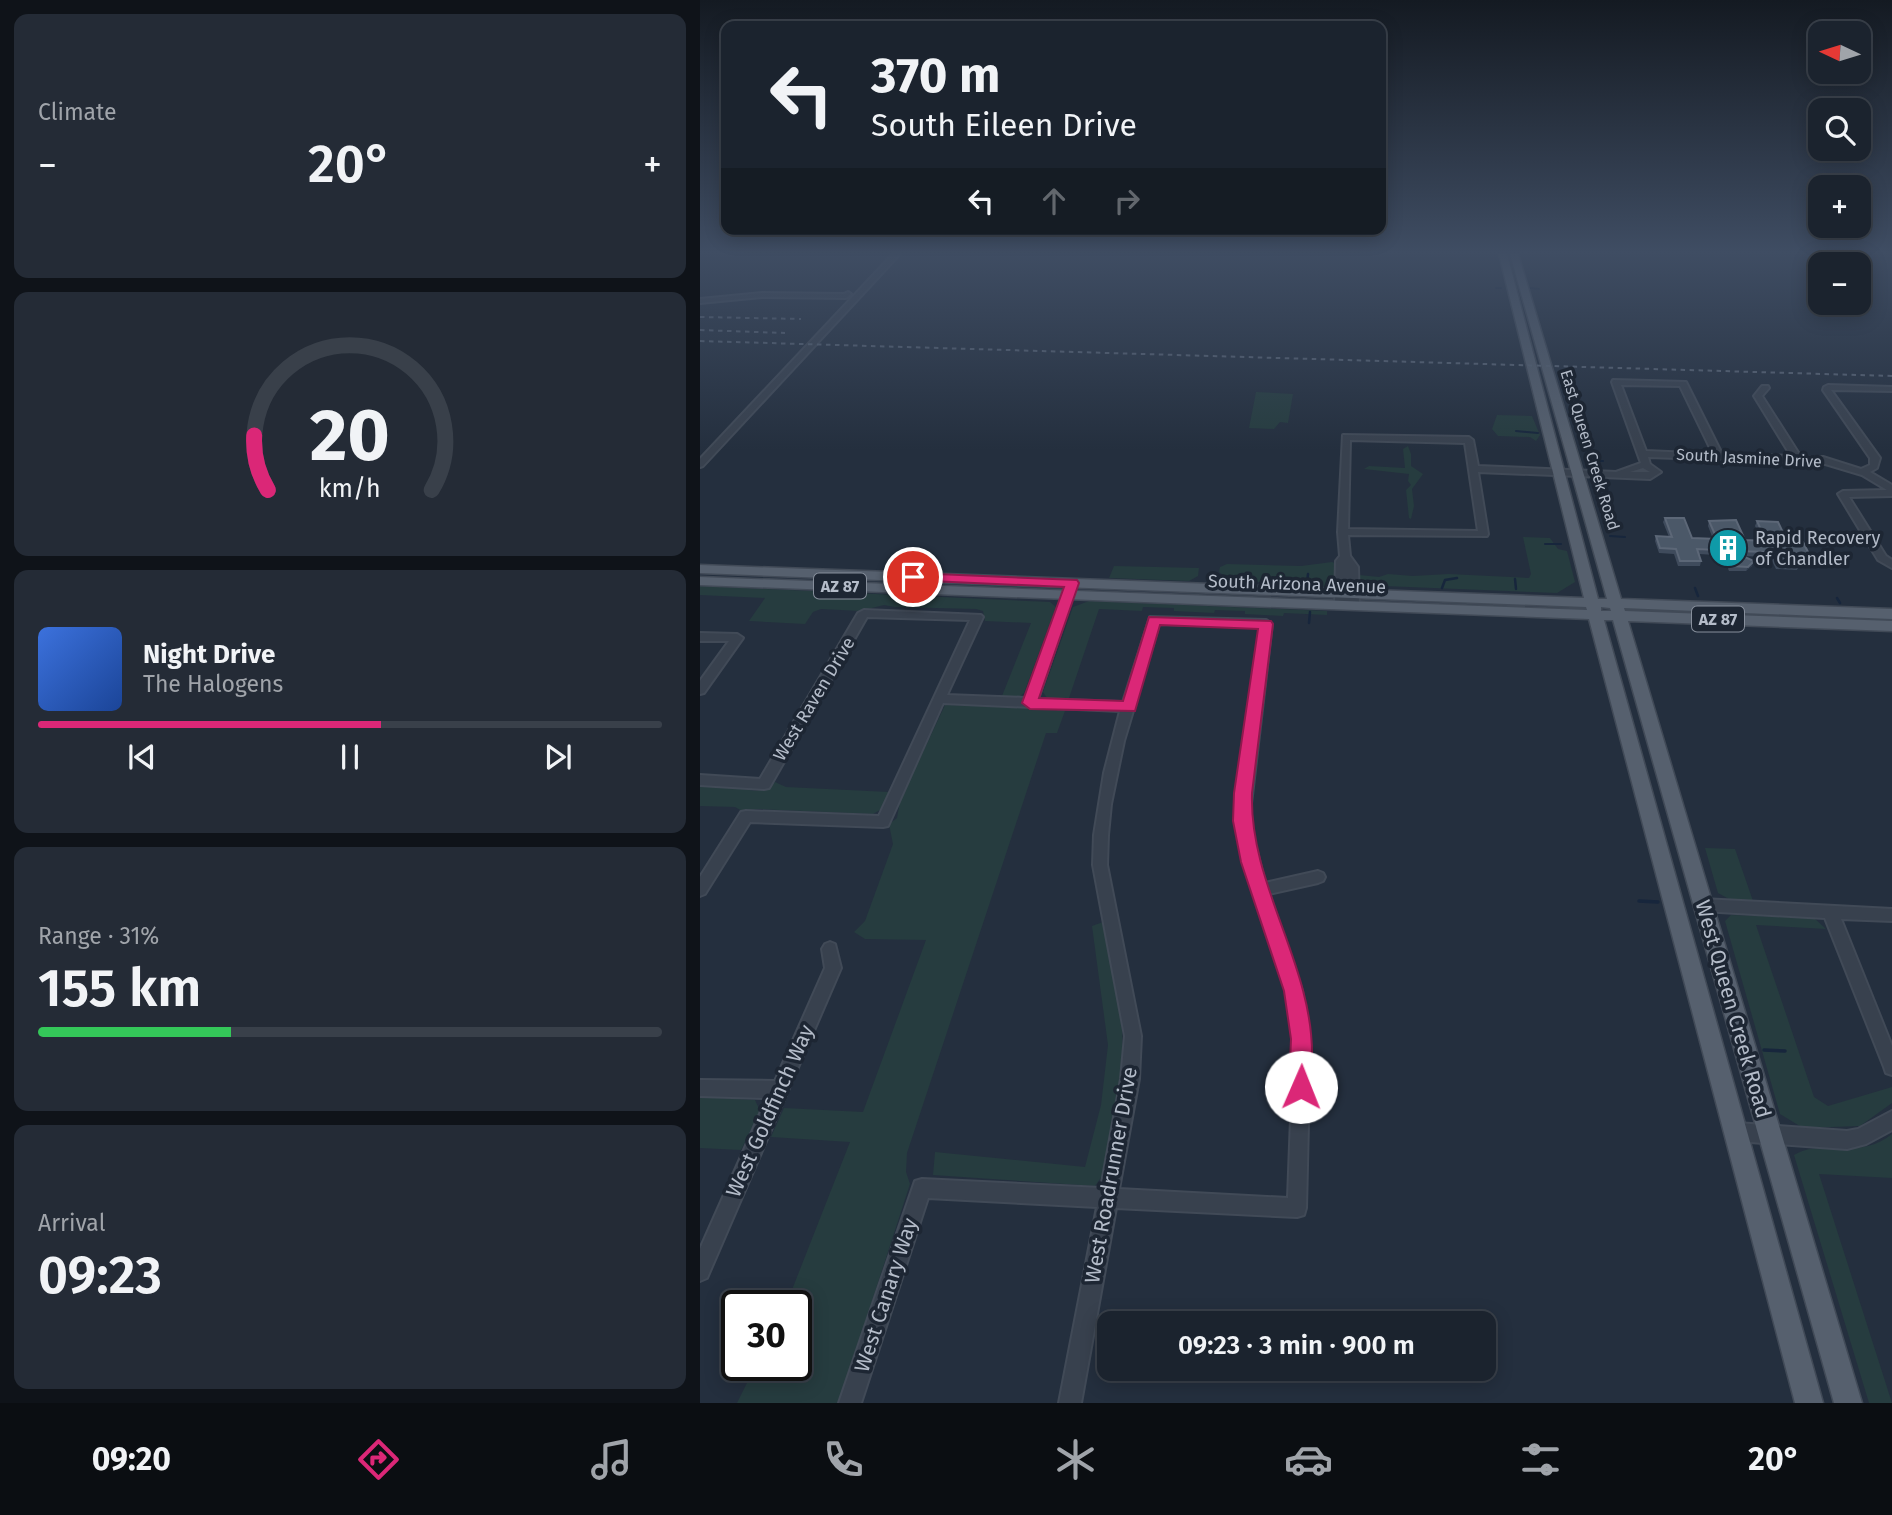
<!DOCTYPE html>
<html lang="en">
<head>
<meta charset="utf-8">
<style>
  :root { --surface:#1b232e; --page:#242b36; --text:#f1f3f6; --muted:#a0a4aa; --line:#39404a; --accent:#db2777 }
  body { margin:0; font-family:"Fira Sans",sans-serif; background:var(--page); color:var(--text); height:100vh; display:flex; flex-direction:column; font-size:26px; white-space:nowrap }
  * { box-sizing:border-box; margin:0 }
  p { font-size:23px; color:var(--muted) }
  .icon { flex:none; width:38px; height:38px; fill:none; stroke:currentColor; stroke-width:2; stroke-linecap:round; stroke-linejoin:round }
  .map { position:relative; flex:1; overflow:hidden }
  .drawer { display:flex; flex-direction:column; gap:14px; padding:14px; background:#0f1319; width:700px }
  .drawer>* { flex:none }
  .guide { position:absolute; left:21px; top:21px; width:665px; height:214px; border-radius:14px; box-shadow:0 4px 18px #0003,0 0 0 2px var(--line); background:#1b232e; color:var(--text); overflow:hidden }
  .needle { width:46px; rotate:274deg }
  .fabs { position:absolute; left:1108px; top:21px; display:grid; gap:14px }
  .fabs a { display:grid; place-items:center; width:63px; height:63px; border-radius:14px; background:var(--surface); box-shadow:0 4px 18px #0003,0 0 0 2px var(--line); font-size:35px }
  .speed { position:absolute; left:21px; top:1290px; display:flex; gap:14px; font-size:35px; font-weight:700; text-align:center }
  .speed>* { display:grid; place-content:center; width:91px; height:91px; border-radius:50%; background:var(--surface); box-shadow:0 4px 18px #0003,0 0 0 2px var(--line); line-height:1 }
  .speed .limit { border:4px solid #111; border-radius:10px; background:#fff; color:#111 }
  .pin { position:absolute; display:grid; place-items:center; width:60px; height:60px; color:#fff; margin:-30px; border:4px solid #fff; border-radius:50%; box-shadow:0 2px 7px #0007 }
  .me { position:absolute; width:77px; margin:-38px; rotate:1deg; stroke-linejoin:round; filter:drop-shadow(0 0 5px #0008) }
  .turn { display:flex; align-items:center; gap:24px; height:147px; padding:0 35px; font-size:32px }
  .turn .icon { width:91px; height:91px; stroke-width:2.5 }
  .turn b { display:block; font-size:49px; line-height:60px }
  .lanes { display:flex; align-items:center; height:66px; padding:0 35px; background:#0003; justify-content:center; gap:35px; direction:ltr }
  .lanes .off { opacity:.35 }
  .big { font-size:52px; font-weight:600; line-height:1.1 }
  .drawer .widget { flex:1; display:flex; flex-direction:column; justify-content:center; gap:10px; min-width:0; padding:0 24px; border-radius:14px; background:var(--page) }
  .drawer .dial { align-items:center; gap:0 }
  .dial svg { height:182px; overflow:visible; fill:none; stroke:var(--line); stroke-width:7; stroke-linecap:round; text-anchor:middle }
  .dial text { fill:var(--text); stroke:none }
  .song { display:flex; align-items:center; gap:21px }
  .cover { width:84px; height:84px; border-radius:10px; background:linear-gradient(135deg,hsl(220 70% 55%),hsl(220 70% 35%)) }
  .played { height:7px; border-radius:4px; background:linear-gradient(90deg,var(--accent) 55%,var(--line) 55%) }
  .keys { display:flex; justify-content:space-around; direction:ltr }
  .heat { display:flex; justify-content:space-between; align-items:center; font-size:38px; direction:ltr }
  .charge { height:10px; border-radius:5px; background:linear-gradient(90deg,#34c759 31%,var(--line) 0) }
  .trip { position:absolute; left:397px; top:1311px; width:399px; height:70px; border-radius:14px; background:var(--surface); box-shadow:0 4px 18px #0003,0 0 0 2px var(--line); font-weight:600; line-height:70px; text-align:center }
  .menu { display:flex; height:112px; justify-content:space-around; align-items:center; background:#0b0e12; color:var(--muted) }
  .menu .icon { width:49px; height:49px }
  .menu .current { color:var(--accent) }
  .menu b { font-size:32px; color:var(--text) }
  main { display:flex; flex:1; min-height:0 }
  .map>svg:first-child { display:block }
</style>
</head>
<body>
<main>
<section class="drawer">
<div class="widget"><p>Climate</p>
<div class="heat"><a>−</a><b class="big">20°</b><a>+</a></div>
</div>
<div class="widget dial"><svg viewBox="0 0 100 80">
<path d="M14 69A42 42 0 1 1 86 69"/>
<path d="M14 69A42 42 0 0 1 8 45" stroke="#db2777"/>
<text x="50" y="56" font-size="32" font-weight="700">20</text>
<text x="50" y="72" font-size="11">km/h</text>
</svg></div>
<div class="widget">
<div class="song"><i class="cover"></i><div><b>Night Drive</b><p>The Halogens</p></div></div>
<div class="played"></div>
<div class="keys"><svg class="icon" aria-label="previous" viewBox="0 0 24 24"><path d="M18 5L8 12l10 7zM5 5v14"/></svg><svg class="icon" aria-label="pause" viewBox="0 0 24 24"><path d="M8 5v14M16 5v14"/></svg><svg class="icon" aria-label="next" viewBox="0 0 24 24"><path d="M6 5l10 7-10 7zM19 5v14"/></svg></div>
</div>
<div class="widget"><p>Range · 31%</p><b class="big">155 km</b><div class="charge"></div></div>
<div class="widget"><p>Arrival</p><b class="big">09:23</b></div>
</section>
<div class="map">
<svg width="1192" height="1403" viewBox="0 0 1192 1403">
  <rect width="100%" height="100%" fill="#242f3e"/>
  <!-- green -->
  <path fill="#263c3f" d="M556,392L593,394L588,423L580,422L574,429L549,428Z
    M797,415L832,416L840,435L836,441L830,437L798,436L792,429Z
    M708,446L711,454V466L723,474L712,489L714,506L711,519L709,518L706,490L711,485L708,481L709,474L664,469L669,466L705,468L703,449Z
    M823,537L850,538L858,549L867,551L875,582L857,593L659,585V575L679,577L688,574L713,576L749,574L829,578L831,574Z
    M632,562L637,564L636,586L632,587L530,580L519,572L520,567L527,564L601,566Z
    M414,566L499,568L498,576L489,581L409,578Z
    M0,586L350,602L356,607L324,693L319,697L302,696L331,623L285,621L283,611L276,609L195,607L184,605L160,611L121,609L113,612L105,624L49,621L65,598L0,595Z
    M389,601L627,611V615L584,613L583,616L545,614V611L515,610L514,613L474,611V608L443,607L442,611L399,609L369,698H347L343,692L373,607Z
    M245,705L366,708L357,733H346L207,1153L206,1172L210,1184L139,1403H37L56,1365H96V1306L86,1305L150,1142L71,1137L84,1108L163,1112L226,940L165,939L154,932L165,921L193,844L189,824L197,818L200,801Z
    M75,782L86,787L189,792L180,810L173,814L56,809L44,812L35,807L0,806V786C12,786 25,785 36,787C54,791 58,794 75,782Z
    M1005,848L1035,849L1053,901L1029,899L1018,893Z
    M1031,915L1114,918L1126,929L1056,925L1114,1097L1128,1106L1192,1087V1103L1160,1126L1103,1128L1080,1114L1025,921Z
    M403,922C409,957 420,993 422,1028C425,1079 412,1127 402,1176L395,1186L233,1175L235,1152L385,1167L401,1105L408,1045L392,926Z
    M0,1097L55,1100L60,1111L41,1150L0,1148Z
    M1192,1134V1178L1119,1174L1192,1403H1169L1094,1155C1125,1137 1156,1162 1192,1134Z"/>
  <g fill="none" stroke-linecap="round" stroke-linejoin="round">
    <!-- stream-far2 -->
    <path stroke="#17263c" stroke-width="2" d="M796,288H801
      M830,288L839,289
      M816,431L838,433
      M886,461H903
      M910,536L925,537
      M845,544H861"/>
    <!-- stream-far1 -->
    <path stroke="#17263c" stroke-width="2.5" d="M815,579L816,589
      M607,583L608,574
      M742,588L745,580L757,578
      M995,588L998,596
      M1137,598L1140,603
      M609,623L610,612"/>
    <!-- stream -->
    <path stroke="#17263c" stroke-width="3.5" d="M939,901L958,902
      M1064,1050L1085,1051"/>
    <!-- minor casing -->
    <g stroke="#414a57" stroke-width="4">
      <path id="minor" d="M193,254H200L3,466L0,467V459Z
        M148,292L151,294L146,298L62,297L0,303V299L62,293L144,294Z
        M913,380L986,382L1022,454L1091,456L1054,396L1062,386H1068L1069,388L1062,396L1101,457H1123L1161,469L1170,465V458L1123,390L1124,387L1128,385L1192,387V391L1131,390L1180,458L1177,468L1170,472L1192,485V496L1149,497L1186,556L1192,560V568L1178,560L1138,494L1143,491L1187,490L1162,475L1122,463L948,457L950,464L961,472L950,479L778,472L788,534L787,536L648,535L650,556L658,567L659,605L653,608L647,605L646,565L647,605L641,608L637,607L635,605L636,561L640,556L638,532L643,435L769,437L773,440L778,466L916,472L941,463L912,382ZM921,385L980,386L1013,454L946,451ZM650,440L765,443L778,531L648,529ZM943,468L950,472H930Z
        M372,580L377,583L338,699L423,702L450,617L566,620L572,624L549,821L565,883L618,871L623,873L625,877L623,881L618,883L569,894L602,991L610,1039L606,1208L604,1215L597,1217L416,1208L381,1403H359L397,1207L228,1198L161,1403H139L215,1181L222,1179L401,1188L421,1079L425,1036L393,865L394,835L404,773L420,711L243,703L188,826L183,827L50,822L5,894L0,896V877L41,812L46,811L179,816L270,620L167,617L69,788L64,789L0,785V775L60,779L158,613L164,610L281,615L283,617L247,695L326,698L367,583ZM459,624L560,627L535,821L544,861L586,991L594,1039L588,1198L419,1189L439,1079L441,1036L407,865L408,835L411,804L424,741Z
        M0,633L37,634L43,638L4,693L0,694V681L29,641H0Z
        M1002,899L1192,909V921L1141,919L1192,1046V1075L1186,1073L1184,1067L1125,918L1002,911L997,909L995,905L997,901Z
        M130,942L135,944L141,968L7,1278L0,1281V1249L67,1098L0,1096V1080L75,1081L125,968L122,949L125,944Z
        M1192,1111V1130L1166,1144L1147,1149L1037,1141L1031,1138L1028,1132L1031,1126L1037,1123L1147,1131L1158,1129Z"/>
    </g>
    <!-- major casing -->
    <g stroke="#414a57" stroke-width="3">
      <path id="major" d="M799,254H807L898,599H907L810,254H818L921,599L1192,609V619L924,608L925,611L1192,621V631L928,621L1162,1403H1134L913,620H904L1123,1403H1095L889,619L0,585V577L887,610L886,607L0,573V565L884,598ZM901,607L910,608L911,611H901Z"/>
    </g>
    <!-- minor -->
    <use href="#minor" fill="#38414e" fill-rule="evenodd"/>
    <!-- major -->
    <use href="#major" fill="#56606e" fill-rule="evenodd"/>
    <!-- rail -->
    <path stroke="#5a6575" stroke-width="2" stroke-dasharray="4.5 4.5" stroke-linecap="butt" d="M0,317L101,319
      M0,330L85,333
      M0,341L1192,376"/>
  </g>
  <!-- wall -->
  <path fill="#3f4b5c" d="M965,518L992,538L1013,539L1008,526L1009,521L1045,540L1062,541L1055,526L1057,521L1087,541L1109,554L1107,559L1095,558L1099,565L1097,570L1076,569L1070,557L1042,556L1052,566L1046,571H1029L1026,564H1020L1016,555L999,554L1001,561L1000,566H978L974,554L959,553L955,541L956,536L969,537L963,522Z"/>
  <!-- shaded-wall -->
  <path fill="#2f3b4b" d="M1054,561L1052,566L1046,571L1048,567Z"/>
  <!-- building -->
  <path fill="#4b5868" stroke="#5c6777" stroke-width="2" d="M965,518H984L992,538L1017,539L1009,521L1036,520L1045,540L1066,541L1057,521L1078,522L1087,541L1103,542L1109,554L1093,553L1099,565L1078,564L1072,552L1031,551L1054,561L1048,567L1031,566L1028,559H1022L1018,550L997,549L1001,561H980L976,549L960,548L956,536L972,537Z"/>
  <!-- sky -->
  <linearGradient id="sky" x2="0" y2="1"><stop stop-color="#141a22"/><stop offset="0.56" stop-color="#3f4d63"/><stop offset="1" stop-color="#3f4d63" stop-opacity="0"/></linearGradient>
  <rect width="1192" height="450" fill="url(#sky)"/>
  <!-- route -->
  <path fill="#db2777" stroke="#8e194d" stroke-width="2" d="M213,573L377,580L379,583L339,698L423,701L449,617L571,621L573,624L552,793C549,886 614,965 612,1058C612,1071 613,1084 609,1095L601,1098L593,1095L589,1087L591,1039L584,991L541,862L533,821L534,793L558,629L460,625L435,711L330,709L322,703L364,587L208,580L206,577Z"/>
  <!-- icons -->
  <defs>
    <g id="building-disc" transform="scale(2.0125)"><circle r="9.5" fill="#0f9aa8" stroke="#1d2633"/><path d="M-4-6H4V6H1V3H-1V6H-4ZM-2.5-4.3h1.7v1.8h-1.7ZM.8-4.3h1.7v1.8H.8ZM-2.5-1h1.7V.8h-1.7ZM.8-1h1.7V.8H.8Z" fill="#fff"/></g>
  </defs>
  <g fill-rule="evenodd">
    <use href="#building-disc" x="1028" y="548"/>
  </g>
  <g text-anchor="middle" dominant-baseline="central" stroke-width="7" stroke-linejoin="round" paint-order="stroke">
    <!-- far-street labels -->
    <g font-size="16" fill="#b4bcc9" stroke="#1d2633">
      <text transform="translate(890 450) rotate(73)">East Queen Creek Road</text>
      <text transform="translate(1049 458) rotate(3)">South Jasmine Drive</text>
    </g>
    <!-- shield labels -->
    <g fill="#1d2633" stroke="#878f9c" stroke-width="2">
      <rect x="114" y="573.5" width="52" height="25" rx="5"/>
      <rect x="992" y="606.5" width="52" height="25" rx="5"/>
    </g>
    <g font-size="16" font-weight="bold" fill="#b4bcc9">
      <text x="140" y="586">AZ 87</text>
      <text x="1018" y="619">AZ 87</text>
    </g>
    <!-- poi labels -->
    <g font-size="18" fill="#b4bcc9" stroke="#1d2633" text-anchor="start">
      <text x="1055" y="538">Rapid Recovery<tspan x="1055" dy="21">of Chandler</tspan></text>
    </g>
    <!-- street labels -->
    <g font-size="18" fill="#b4bcc9" stroke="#1d2633">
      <text transform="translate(597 584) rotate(2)">South Arizona Avenue</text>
      <text transform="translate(114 699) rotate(-59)">West Raven Drive</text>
    </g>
    <!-- near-street labels -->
    <g font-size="21" fill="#b4bcc9" stroke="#1d2633">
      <text transform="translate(1033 1009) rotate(74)">West Queen Creek Road</text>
      <text transform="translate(70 1111) rotate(-66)">West Goldfinch Way</text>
      <text transform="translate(411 1175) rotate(-80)">West Roadrunner Drive</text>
      <text transform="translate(186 1295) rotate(-72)">West Canary Way</text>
    </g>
  </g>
</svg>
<div class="fabs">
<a><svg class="needle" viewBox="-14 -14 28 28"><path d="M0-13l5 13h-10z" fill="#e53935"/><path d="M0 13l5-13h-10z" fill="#a0a4aa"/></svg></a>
<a><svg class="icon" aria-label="search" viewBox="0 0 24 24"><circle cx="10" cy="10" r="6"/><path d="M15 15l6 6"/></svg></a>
<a>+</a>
<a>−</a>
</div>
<div class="speed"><div class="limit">30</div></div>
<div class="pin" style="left:213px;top:577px;background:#d93025"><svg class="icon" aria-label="arrive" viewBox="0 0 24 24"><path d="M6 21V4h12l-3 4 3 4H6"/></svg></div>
<svg class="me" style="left:601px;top:1087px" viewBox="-20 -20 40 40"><circle r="19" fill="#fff"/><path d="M0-13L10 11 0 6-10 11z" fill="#db2777"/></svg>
<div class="trip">09:23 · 3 min · 900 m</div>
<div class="guide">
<div class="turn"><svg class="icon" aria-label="left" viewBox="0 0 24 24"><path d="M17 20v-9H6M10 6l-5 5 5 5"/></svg><div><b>370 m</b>South Eileen Drive</div></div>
<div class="lanes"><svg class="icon" aria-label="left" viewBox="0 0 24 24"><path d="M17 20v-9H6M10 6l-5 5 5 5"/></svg><svg class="icon off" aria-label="ahead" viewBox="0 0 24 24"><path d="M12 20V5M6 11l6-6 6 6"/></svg><svg class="icon off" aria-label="right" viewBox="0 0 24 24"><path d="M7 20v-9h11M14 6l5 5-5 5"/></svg></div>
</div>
</div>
</main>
<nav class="menu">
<b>09:20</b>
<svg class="icon current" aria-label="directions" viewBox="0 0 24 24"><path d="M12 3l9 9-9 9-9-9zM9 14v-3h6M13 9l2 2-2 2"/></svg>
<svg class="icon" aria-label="music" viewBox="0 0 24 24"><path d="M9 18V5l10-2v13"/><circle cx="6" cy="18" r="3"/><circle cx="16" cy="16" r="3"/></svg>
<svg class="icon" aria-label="phone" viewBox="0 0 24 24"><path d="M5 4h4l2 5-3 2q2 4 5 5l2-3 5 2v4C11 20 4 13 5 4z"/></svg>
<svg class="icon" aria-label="climate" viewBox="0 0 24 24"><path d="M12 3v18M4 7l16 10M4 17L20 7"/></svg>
<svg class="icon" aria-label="car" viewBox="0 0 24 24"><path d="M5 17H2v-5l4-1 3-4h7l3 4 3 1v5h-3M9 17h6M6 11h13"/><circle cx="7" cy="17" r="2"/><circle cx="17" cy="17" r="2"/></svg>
<svg class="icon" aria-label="filters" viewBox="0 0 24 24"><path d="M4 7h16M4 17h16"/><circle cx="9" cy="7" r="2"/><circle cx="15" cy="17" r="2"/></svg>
<b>20°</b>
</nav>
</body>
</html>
